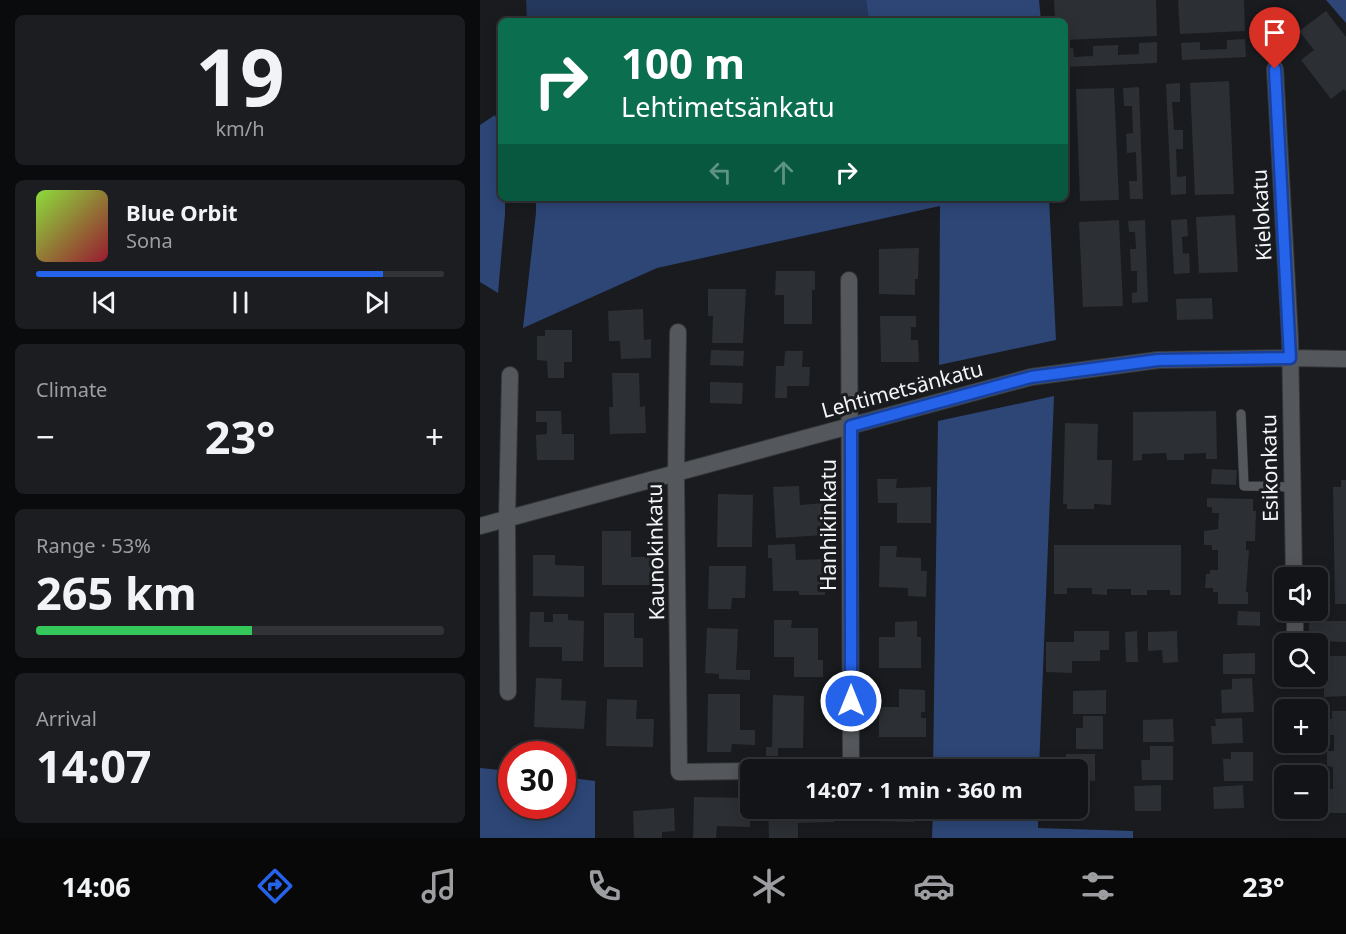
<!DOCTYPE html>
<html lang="en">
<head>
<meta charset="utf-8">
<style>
  :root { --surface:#131417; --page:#1c1d20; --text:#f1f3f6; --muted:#9d9ea1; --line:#323336; --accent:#2563eb }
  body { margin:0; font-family:"Noto Sans",sans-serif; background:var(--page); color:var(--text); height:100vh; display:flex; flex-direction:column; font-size:22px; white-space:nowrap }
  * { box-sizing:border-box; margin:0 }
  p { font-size:20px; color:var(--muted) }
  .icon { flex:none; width:33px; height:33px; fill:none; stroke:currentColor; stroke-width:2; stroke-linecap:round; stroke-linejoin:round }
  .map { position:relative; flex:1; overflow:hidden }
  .drawer { display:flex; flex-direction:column; gap:15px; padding:15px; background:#0a0b0d; width:480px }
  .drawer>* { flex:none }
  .guide { position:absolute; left:18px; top:18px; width:570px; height:183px; border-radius:9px; box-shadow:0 3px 15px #0003,0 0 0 2px var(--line); background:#0b6e4f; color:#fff; overflow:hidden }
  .fabs { position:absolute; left:794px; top:567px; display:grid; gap:12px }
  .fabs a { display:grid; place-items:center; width:54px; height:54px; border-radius:9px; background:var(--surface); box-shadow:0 3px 15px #0003,0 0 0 2px var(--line); font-size:30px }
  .speed { position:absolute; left:18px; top:741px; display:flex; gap:12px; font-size:30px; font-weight:700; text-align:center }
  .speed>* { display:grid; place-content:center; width:78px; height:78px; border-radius:50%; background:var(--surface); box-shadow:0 3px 15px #0003,0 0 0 2px var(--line); line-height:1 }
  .speed .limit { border:9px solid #d22; background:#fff; color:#111 }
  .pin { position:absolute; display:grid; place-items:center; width:51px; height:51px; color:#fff; margin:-62px -26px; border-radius:50% 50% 50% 0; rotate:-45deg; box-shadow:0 0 6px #0007 }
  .pin .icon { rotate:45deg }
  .me { position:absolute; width:66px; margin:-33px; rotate:0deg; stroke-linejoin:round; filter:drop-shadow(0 0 4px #0008) }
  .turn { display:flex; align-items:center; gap:21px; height:126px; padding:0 24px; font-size:27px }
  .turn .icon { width:78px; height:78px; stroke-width:2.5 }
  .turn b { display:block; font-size:42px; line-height:51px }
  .lanes { display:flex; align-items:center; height:57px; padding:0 24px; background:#0003; justify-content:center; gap:30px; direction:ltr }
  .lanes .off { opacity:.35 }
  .big { font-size:45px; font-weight:700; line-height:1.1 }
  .drawer .card { flex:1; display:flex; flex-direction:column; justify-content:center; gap:9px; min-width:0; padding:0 21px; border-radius:9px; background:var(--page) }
  .drawer .dial { align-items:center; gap:0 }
  .dial b { font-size:78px; line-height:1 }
  .song { display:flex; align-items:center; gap:18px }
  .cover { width:72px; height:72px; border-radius:9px; background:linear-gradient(135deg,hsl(90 70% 55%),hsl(350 70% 35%)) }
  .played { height:6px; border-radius:3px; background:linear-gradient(90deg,var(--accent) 85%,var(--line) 85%) }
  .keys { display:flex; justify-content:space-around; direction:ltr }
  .heat { display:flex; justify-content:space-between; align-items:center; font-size:33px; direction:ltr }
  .charge { height:9px; border-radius:4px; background:linear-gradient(90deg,#34c759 53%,var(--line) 0) }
  .trip { position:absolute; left:260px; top:759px; width:348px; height:60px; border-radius:9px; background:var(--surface); box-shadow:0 3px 15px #0003,0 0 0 2px var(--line); font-weight:700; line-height:60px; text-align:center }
  .tab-bar { display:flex; height:96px; justify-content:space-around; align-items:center; background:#080809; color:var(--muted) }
  .tab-bar .icon { width:42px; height:42px }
  .tab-bar .selected { color:var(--accent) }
  .tab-bar b { font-size:27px; color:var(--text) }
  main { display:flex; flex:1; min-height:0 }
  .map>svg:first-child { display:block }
</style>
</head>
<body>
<main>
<section class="drawer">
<div class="card dial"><b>19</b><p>km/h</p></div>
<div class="card">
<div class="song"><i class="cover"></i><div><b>Blue Orbit</b><p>Sona</p></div></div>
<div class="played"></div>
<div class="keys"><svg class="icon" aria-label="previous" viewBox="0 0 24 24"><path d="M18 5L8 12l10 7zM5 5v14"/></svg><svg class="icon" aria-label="pause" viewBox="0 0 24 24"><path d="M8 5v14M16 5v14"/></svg><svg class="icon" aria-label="next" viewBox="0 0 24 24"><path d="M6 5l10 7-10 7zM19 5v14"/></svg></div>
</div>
<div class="card"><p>Climate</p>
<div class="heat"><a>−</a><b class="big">23°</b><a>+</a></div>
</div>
<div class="card"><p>Range · 53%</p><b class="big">265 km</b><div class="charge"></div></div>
<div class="card"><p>Arrival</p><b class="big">14:07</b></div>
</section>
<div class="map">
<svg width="866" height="838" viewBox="0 0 866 838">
  <rect width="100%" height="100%" fill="#191b1f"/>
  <!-- green -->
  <path fill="#24375c" d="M46,0H386L389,21H47Z"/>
  <!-- forest -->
  <path fill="#2d4676" d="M386,0H559L561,21H389Z
    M846,0H866V23Z
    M15,115L21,133V198H25V214L18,293L0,282V125Z
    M56,198H569L576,340L459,365L460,206L177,268L43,328L56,213Z
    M574,396L559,769H453L458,421Z
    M0,768L31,771L32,806H82L83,777L115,781V838H0Z
    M453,808L558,809V828L653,831V838H452Z"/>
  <!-- building -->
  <path fill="#2c2f33" d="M574,0H676L677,36L585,40V21H575Z
    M698,0H764L765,31L700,34Z
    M846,11L866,37V92L864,89L851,99L821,60L834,50L819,31Z
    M765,39L766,57L702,60L701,43L720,42V50L747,49V40Z
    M677,42V63L585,67V48H593L594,57L613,56V46L638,45V55L659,54V43Z
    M749,81L754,194L715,195L710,83Z
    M700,83V102H692L694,130H703V149H696L697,177L706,176V194L691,195L686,84Z
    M659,87L663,199H650L649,181H657L656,152L647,153L646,134L653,133L652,106H644L643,88Z
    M634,88L639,200L600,201L596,89Z
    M755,215L758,272L719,273L716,217Z
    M707,219L708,236L702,237L703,254L709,253L710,273L694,274L691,220Z
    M639,220L643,306L603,307L599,222Z
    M665,220L668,302L652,303V293L657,292V271H651L650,249H656L655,232H649L648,221Z
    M439,248L438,279H435V295L399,294V249Z
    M296,271H335V290H332V324H304V295H295Z
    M228,289H266L263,343H232L233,316H228Z
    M732,298L733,319L697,320L696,299Z
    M163,309L164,340L171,339V358L141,359L140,341H129L128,311Z
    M400,316H436V327H431V340H438L439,362H401Z
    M65,330H92V362H84V378H68L67,361L57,360V336H65Z
    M231,350L264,351L263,366L230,365Z
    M305,351H323L322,367H330L329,386H307V398H295L296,366H304Z
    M132,373H159L160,407L165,406L166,433L130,434L129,407H133Z
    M230,382L263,383L262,404L230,403Z
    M56,411H81L82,434H94V460H57L56,435L67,434V422H56Z
    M736,411L737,459H726V453L704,454V460H687L686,453L662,454V460L653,461V412Z
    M585,423L618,424L617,460H632L631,505L614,504V509H587V504H583Z
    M732,469L757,470L756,485L731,484Z
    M397,479H417L416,488L451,487V523H417V503H398Z
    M861,480H866V604H855L853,487H861Z
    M319,486L320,505L344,503L346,535L296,538L293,487Z
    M238,494L273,495L272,547H237Z
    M727,498L773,499V511H776L775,541H766V550H769L766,592H768V604H738V592H733V588H725L726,574H730V570H738V550H732V545H724V531L738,529L739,513H732V507H727Z
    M122,531H151V557H174V585H122Z
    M315,544L316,560L344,559L345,595H319V591H293L292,558H288V545Z
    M574,545H701V595H690V590H667V595H651V589H627V595L612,594V588H587V594H574Z
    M400,546H417L416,557L441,558V571H447L446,597L428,596V588L399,587Z
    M53,555H75V565L104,566V597L53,596Z
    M229,566H266L265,598H252L251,609H228Z
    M758,611L780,612V626L757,625Z
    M50,612H64V622H73V614H88V620L104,621L103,661H82V647H49Z
    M124,613H154V638H163V667H124Z
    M294,620H312L311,628H338V660H343V677H314V657H294Z
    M437,621V637H441V668H399V637H415V622Z
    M829,621H866V642L829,641Z
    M227,628L258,629L256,670H270V680L239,679V674L225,673Z
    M594,631H629V650H620V661H592V673L566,672V642H594Z
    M657,631L658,662H646L645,632Z
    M697,631L698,662L683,663L682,650L668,651V632Z
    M775,653V674H743V654Z
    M844,656H866V696L844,697Z
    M56,678L82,679L81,700L106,701L104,729L54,727Z
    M772,678L774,712L742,713L741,690L752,689V679Z
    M419,689L445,690V712H441V718H446V737H399V707H419Z
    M626,690V714H593V691Z
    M228,694H260V730H275V745L252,744L251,752H227Z
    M293,695L324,696L323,748H298V756H286V747H292Z
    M127,699L157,700L156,719H174L173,747L126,746Z
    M852,711H866V813H846V789H853V767L847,766V751H854V735H847V719H852Z
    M603,716H623V749H596V728H603Z
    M762,718L763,743L732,744L731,726H736L735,719Z
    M693,719L694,742H663V720Z
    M670,746H693V780H662L661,760H670Z
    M751,752H773V781H744L743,759H751Z
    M586,754H615V781H597V770H586Z
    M404,765H435V770H404Z
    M597,783H604V803H597Z
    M681,785V811H655L654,786Z
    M763,785L764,808L734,809L733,787Z
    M214,797L270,798V827L237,826L236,838H213Z
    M194,808L195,831L182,832V838H154L153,811Z
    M288,808H354V822L318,823V838H289Z
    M397,808H435L434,822L396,821Z"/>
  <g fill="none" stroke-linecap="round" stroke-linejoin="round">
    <!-- service casing -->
    <g stroke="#343638" stroke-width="10">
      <path id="service" d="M761,414L764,486L812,487"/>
    </g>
    <!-- minor casing -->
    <g stroke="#343638" stroke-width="18">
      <path id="minor" d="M795,69L810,338L814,578
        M369,280L371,770
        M198,332L196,474L199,772L270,771
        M0,526L551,377L678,360L810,358L866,359
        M815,610V644
        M816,676V679
        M28,692L27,519L30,375"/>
    </g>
    <!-- service -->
    <use href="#service" stroke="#54575b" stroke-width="9"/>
    <!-- minor -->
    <use href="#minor" stroke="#54575b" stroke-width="16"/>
  </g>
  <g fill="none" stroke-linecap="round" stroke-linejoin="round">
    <!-- route casing -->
    <g stroke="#184099" stroke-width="15">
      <path id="route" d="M371,701V426L551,377L678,360L810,358L795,69"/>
    </g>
    <!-- route -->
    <use href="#route" stroke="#2563eb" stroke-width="10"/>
  </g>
  <g text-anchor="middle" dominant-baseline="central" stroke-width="6" stroke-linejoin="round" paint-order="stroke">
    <!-- street labels -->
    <g font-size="21" fill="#f2f4f6" stroke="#191b1f">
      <text transform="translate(781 215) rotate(-93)">Kielokatu</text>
      <text transform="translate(422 389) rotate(-15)">Lehtimetsänkatu</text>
      <text transform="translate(789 468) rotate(-91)">Esikonkatu</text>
      <text transform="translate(348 525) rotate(-90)">Hanhikinkatu</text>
      <text transform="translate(175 552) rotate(-91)">Kaunokinkatu</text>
    </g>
  </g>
</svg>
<div class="fabs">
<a><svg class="icon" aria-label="sound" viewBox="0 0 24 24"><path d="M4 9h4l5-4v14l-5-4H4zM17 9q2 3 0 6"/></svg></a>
<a><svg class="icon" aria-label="search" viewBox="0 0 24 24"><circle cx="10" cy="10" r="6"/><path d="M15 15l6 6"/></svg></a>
<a>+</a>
<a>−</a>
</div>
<div class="speed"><div class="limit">30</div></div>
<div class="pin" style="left:795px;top:69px;background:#d93025"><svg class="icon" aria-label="arrive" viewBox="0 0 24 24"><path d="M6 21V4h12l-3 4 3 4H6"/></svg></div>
<svg class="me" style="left:371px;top:701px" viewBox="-20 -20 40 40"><circle r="17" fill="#2563eb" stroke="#fff" stroke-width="3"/><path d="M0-11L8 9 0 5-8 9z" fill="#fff"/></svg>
<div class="trip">14:07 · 1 min · 360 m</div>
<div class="guide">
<div class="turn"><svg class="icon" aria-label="right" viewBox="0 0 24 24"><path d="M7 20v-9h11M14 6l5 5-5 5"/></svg><div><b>100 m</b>Lehtimetsänkatu</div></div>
<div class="lanes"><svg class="icon off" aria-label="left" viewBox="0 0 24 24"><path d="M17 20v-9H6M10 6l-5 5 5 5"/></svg><svg class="icon off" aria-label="ahead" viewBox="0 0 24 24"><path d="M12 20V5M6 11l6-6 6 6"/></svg><svg class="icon" aria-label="right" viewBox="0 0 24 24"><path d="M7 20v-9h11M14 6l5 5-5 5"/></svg></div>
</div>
</div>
</main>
<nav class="tab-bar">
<b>14:06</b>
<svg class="icon selected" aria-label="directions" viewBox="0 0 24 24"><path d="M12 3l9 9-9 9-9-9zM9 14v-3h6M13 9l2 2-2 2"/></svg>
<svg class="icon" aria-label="music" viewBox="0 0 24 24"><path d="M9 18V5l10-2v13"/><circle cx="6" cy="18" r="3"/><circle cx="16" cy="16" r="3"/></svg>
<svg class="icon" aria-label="phone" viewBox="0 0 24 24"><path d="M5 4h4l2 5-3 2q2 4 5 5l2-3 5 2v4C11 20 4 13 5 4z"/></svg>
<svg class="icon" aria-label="climate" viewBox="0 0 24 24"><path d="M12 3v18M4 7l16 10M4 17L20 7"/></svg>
<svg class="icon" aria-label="car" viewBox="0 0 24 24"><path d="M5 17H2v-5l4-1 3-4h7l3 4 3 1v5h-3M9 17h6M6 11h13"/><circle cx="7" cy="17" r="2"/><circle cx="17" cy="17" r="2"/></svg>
<svg class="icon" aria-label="filters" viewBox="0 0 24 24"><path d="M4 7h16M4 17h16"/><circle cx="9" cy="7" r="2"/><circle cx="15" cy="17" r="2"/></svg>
<b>23°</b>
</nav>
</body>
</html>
